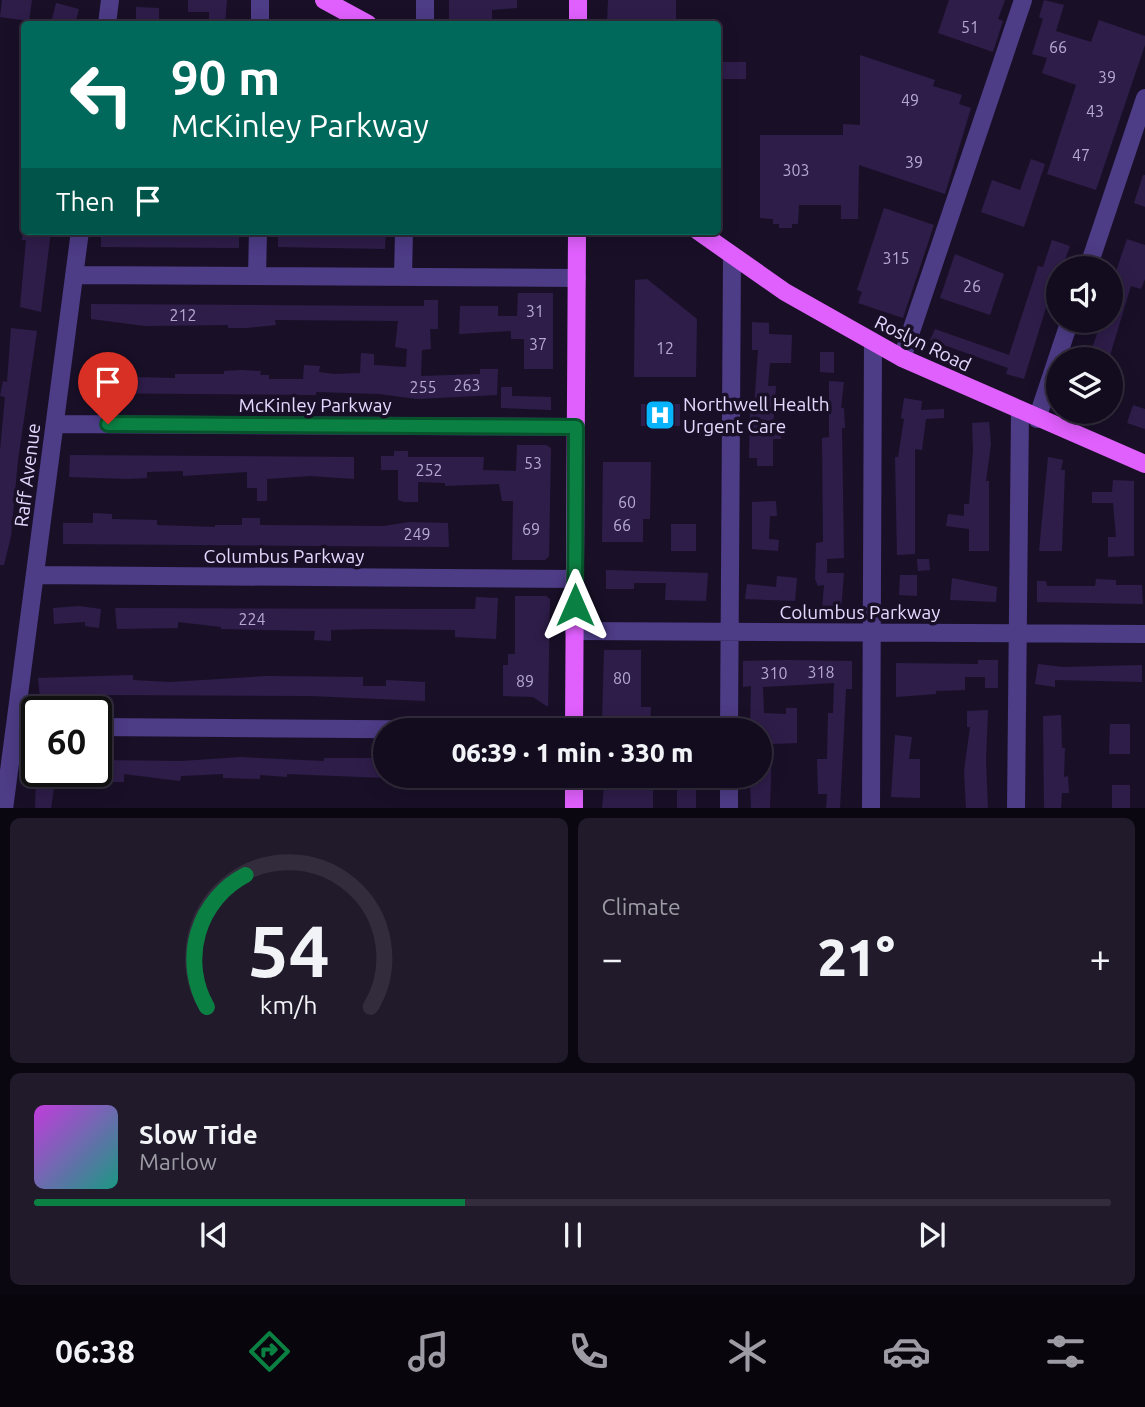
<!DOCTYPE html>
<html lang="en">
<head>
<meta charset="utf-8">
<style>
  :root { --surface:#130c1e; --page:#201a2b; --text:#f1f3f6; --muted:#9d9ba4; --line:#322c3c; --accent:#0b8043 }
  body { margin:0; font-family:Ubuntu,sans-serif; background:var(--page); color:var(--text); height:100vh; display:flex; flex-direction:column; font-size:26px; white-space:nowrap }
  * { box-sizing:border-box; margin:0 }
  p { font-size:23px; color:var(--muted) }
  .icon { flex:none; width:38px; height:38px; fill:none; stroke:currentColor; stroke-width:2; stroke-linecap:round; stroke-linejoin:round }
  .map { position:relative; height:808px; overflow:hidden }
  .side { display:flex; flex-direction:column; gap:10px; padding:10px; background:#0a0710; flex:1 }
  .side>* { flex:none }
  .guide { position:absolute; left:21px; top:21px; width:700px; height:214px; border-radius:7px; box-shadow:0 4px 18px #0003,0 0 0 2px var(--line); background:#00695c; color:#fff; overflow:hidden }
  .tools { position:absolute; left:1046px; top:256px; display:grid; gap:14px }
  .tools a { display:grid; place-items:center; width:77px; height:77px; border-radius:50%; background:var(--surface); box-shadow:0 4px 18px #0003,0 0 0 2px var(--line); font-size:35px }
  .speed { position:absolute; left:21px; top:696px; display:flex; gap:14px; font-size:35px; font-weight:700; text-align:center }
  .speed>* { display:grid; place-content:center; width:91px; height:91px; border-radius:50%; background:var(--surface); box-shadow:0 4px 18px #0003,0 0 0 2px var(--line); line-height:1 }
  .speed .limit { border:4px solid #111; border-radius:10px; background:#fff; color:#111 }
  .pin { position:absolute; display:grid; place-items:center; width:60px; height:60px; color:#fff; margin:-72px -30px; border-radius:50% 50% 50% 0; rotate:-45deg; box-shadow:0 0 7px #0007 }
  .pin .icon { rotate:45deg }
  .me { position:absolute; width:77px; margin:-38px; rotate:0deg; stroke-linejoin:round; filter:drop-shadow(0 0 5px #0008) }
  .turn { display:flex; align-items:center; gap:24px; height:147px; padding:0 35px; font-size:32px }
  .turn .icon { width:91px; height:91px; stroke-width:2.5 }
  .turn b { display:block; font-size:49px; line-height:60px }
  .then { display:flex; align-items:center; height:66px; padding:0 35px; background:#0003; gap:14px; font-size:26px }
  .big { font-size:52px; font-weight:800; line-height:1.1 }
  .side .tile { flex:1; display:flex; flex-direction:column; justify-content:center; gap:10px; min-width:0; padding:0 24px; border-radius:10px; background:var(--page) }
  .side .dial { align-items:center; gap:0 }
  .dial svg { height:182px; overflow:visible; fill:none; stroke:var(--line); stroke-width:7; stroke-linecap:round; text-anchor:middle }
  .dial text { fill:var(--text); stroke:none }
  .song { display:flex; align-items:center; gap:21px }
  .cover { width:84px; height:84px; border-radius:10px; background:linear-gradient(135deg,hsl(290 70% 55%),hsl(170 70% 35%)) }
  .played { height:7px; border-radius:4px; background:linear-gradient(90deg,var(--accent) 40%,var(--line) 40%) }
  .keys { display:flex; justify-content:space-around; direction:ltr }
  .heat { display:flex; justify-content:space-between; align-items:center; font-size:38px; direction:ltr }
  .side .tiles { flex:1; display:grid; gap:10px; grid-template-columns:1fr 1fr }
  .tile:last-child { grid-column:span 2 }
  .trip { position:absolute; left:373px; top:718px; width:399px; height:70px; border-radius:35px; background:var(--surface); box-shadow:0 4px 18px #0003,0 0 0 2px var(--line); font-weight:800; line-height:70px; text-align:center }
  .dock { display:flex; height:112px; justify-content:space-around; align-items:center; background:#08050c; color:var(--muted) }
  .dock .icon { width:49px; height:49px }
  .dock .current { color:var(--accent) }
  .dock b { font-size:32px; color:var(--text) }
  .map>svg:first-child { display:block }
</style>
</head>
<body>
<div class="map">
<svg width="1145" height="809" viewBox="0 0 1145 809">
  <rect width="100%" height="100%" fill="#191028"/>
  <!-- building -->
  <path fill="#2e1d49" d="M2,0H32L29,21L0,17Z
    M188,0H227L225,24H209V12H188Z
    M449,0H517V8L492,10V24H449Z
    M608,0H676V24H607Z
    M949,0H1005L998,19L1003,21L993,52L938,33Z
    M1044,0L1064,5L1056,31L1091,42L1099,20L1145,36V45L1096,190L1047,174L1076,85L1042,73L1047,58L1032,54L1043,19L1039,17Z
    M56,3L79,9L75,24L51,23Z
    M136,7L159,8V23L136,22Z
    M860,55L935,80L933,86L962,95L959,104L971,108L945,194L859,165L858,219H841V205H799L798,224H792V228H779V224H773V219L760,218V135H843V124L860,125Z
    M718,62H746V79H718Z
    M1031,159L1045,164L1024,227L981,212L992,180L1020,190Z
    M1143,175H1145V207L1134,203Z
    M884,208L934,225L903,318L858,303L862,292L857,290Z
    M23,231H51L41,312L20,307L26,240H22Z
    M101,231H239V248L101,247Z
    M278,231H386L385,249L278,247Z
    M1127,239L1145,245V279L1141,289L1131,286L1109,359H1088L1102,320H1111V286Z
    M1052,240L1070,246L1062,268L1057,272L1024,379L1006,374L1008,368L930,340L935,329L1009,355L1038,266L1043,267Z
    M955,254L1004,274L990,315L940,298Z
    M647,279L697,319L696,377H634L635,280Z
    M518,293H553V369H524V339H511V331L459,334L460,306H498V316H517Z
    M424,300H438V329H430L431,349L422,350L421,376L480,374V369H498L497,395L417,399L379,394L316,392V395L80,393L79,377H123V368H134V377L175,378V374H224V371L240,370L261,371L260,375H269V379H303L304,365L320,366L319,372L334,374L360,373L361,353L374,354V365L406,367L407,349L395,347L398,321L275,320L276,325L247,328H228V325L145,326L91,319V304L391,306H424Z
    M752,322L769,323V334L792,335L791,363H770L768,386H776L773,428H781V439H773V466H757V458H749L750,409H754L758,350H752Z
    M11,328L37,331L18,460L11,536L4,565H0V450L5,397L0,396L3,381L7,382Z
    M820,352H834V373L820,372Z
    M829,381L844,382L841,408H844L845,428H842L844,558L827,559V573H844L841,611L822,609L824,585L818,586L815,579L816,543L823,542L822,438L829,437Z
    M501,387H512V396L551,397V410L501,408Z
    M904,398L922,401L921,410L944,409V418L926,419L922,450L915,449V554L897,555L895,457H898L904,419L901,418Z
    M641,404H680V426H641Z
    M1133,405L1145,409V429L1127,423Z
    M989,422L991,444L986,481H989V551H969V529L946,526L948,514L964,516V504H969L973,450L972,423Z
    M517,445H546L551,448L549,556L545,560H512L513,501H502L499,484L445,486V483L418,482V502H404L398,500V470H381V456H394V451H408V457H484L483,470L516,471Z
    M70,455L354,457V479L310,476L267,479V501H257V488H247V472L183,476V471L147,472V478L128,479L69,477Z
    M1048,457L1063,460L1061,470H1065L1062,551H1039Z
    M603,462H651L650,519H643V542H602Z
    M1113,480L1134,481V556L1108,557V537H1116L1113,503H1092V492H1112Z
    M776,501L777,516H770L769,539L779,540L778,551L752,549V502Z
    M93,513L112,514V519L157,520V525L215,527V525H242V518H260V525L384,526L409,522L448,523L449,547L63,544V523H93Z
    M671,524H696V551H671Z
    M917,559H929L930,570L918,571Z
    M606,570L708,573L706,601L665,600L666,583H634V589H606Z
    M900,575H917V596L899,595Z
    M777,576L797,578L795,601L745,599L747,584L776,587Z
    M952,578L997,587L996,602L950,600Z
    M1096,579L1116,580V585H1142L1143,604L1037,602V581H1046L1047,586H1095Z
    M515,596H546L550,599L548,707L533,697L503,696V665H508V654H515Z
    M476,597L498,598L496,639L455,637V630L370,629L331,630V641L314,640L315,631L221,629V627L178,622V628L117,629L115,608L475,609Z
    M79,606L101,609L99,628L85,626V622L54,624L53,608Z
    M604,650H641V707H651L650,724H602Z
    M788,660L852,661V689H846L840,809H826L827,794H818L817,759H827L828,713H833L834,683L763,687L764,713L786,714V708H797V743L772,744L770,809H751L750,783H760V728H750L751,686L743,687V661Z
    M978,660H998V688H985V677H965V690L936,691V694L896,697V663L978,664Z
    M1038,664L1063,667L1142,665V682L1055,680V687L1035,684Z
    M133,675V680L170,682L267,676L363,677V686H386V680L425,682V701L310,696L115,695L40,698L38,678Z
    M988,710L986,760L988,809H966L964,771L970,727H967V711Z
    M1061,715L1062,748H1065L1064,777L1068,776L1069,793H1062L1061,809H1044L1043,716Z
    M1110,724H1130V754H1109Z
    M895,735L912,737L909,759H920V798L891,797Z
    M241,757L324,761V758H385V778L287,774V777L260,775V779L223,778V774L181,776L180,781L124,774V782H97V789H79V772H96V760L181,761Z
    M477,775H529V789H478Z
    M605,775H696V809H677V789L653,788V809H602Z
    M36,780L55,781L51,809H35Z
    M1112,785H1130V809H1112Z"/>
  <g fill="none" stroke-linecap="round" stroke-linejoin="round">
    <!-- minor -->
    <path stroke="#4d3c86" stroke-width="18" d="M107,24L110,0
      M260,24V0
      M425,24V0
      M1088,268L1145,98
      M74,275L577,278
      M257,276L258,231
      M403,277L404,231
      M902,358L1023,0
      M1037,419L1070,320
      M55,424L576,427
      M35,575L575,579
      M574,631L1145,634
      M15,727H37
      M96,727L489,730
      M729,730L732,256
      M4,809L80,231
      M729,809V775
      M871,809L873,342
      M1016,809L1020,411"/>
    <!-- major -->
    <path stroke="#e060fd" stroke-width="18" d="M324,0L368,24
      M578,24V0
      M698,231L785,292L902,358L1145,464
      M574,730L577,231
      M574,809V775"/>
  </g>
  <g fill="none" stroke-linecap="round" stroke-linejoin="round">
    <!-- route casing -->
    <g stroke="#07532c" stroke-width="18">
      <path id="route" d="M108,424L576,427L575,605"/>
    </g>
    <!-- route -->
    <use href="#route" stroke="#0b8043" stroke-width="12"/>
  </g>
  <!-- icons -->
  <defs>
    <g id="hospital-square" transform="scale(1.575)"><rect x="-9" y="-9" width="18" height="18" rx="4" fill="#07b4fb" stroke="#191028"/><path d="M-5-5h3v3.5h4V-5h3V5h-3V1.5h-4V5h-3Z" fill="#fff"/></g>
  </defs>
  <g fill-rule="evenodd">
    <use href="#hospital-square" x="660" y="415"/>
  </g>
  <g text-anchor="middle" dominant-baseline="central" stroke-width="7" stroke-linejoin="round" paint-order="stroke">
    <!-- number labels -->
    <g font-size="16" fill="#b6a9d1">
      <text x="970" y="27">51</text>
      <text x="1058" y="47">66</text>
      <text x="1107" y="77">39</text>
      <text x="910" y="100">49</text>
      <text x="1095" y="111">43</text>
      <text x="1081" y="155">47</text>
      <text x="914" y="162">39</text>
      <text x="796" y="170">303</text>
      <text x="896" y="258">315</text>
      <text x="972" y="286">26</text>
      <text x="535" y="311">31</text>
      <text x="183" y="315">212</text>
      <text x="538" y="344">37</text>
      <text x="665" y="348">12</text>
      <text x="467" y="385">263</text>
      <text x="423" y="387">255</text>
      <text x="533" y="463">53</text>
      <text x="429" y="470">252</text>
      <text x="627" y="502">60</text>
      <text x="622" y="525">66</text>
      <text x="531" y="529">69</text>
      <text x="417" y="534">249</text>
      <text x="252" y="619">224</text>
      <text x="821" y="672">318</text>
      <text x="774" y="673">310</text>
      <text x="622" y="678">80</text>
      <text x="525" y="681">89</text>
    </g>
    <!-- street labels -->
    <g font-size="19" fill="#e4d8fe" stroke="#191028">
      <text transform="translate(923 343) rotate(26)">Roslyn Road</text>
      <text x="315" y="405">McKinley Parkway</text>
      <text transform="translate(27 475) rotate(-83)">Raff Avenue</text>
      <text x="284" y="556">Columbus Parkway</text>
      <text x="860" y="612">Columbus Parkway</text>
    </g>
    <!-- poi labels -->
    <g font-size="19" fill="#e4d8fe" stroke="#191028" text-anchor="start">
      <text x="683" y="404">Northwell Health<tspan x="683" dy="22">Urgent Care</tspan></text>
    </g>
  </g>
</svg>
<div class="tools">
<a><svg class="icon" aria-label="sound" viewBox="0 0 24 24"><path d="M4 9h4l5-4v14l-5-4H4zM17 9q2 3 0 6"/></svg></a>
<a><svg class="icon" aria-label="layers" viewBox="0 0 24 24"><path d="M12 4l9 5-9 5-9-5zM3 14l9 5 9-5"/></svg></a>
</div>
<div class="speed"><div class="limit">60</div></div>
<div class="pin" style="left:108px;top:424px;background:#d93025"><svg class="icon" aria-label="arrive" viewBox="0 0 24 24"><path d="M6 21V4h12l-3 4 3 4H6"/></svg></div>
<svg class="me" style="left:575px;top:605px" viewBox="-20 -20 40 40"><path d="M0-17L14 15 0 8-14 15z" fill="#0b8043" stroke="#fff" stroke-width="4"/></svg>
<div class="trip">06:39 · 1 min · 330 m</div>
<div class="guide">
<div class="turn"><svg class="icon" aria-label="left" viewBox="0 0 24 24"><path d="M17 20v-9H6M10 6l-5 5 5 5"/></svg><div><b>90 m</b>McKinley Parkway</div></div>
<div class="then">Then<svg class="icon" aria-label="arrive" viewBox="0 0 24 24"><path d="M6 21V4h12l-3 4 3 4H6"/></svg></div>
</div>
</div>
<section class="side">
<div class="tiles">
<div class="tile dial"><svg viewBox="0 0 100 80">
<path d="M14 69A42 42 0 1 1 86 69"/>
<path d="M14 69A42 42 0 0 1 31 11" stroke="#0b8043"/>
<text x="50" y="56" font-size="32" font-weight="700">54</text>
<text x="50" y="72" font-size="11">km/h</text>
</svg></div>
<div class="tile"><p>Climate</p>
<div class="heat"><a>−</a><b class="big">21°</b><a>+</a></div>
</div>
<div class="tile">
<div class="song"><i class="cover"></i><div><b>Slow Tide</b><p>Marlow</p></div></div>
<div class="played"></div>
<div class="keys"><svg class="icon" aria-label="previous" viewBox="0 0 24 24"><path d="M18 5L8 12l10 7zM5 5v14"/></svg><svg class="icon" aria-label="pause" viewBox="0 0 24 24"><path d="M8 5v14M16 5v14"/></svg><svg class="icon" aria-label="next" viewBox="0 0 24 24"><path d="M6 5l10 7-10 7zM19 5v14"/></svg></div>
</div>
</div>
</section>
<nav class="dock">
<b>06:38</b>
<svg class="icon current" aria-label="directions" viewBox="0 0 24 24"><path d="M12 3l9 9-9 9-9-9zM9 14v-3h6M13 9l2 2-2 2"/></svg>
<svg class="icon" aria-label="music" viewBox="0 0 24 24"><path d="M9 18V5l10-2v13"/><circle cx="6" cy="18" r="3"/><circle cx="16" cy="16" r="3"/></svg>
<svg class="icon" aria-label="phone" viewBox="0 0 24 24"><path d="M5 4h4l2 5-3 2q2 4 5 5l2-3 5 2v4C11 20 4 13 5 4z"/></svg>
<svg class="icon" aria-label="climate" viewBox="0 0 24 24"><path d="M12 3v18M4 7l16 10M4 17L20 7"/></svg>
<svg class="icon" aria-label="car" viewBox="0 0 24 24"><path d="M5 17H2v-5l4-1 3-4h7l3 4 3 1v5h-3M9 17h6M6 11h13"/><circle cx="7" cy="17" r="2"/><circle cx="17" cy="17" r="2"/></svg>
<svg class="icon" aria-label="filters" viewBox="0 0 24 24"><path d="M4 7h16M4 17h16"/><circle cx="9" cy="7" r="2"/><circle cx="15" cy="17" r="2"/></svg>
</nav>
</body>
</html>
